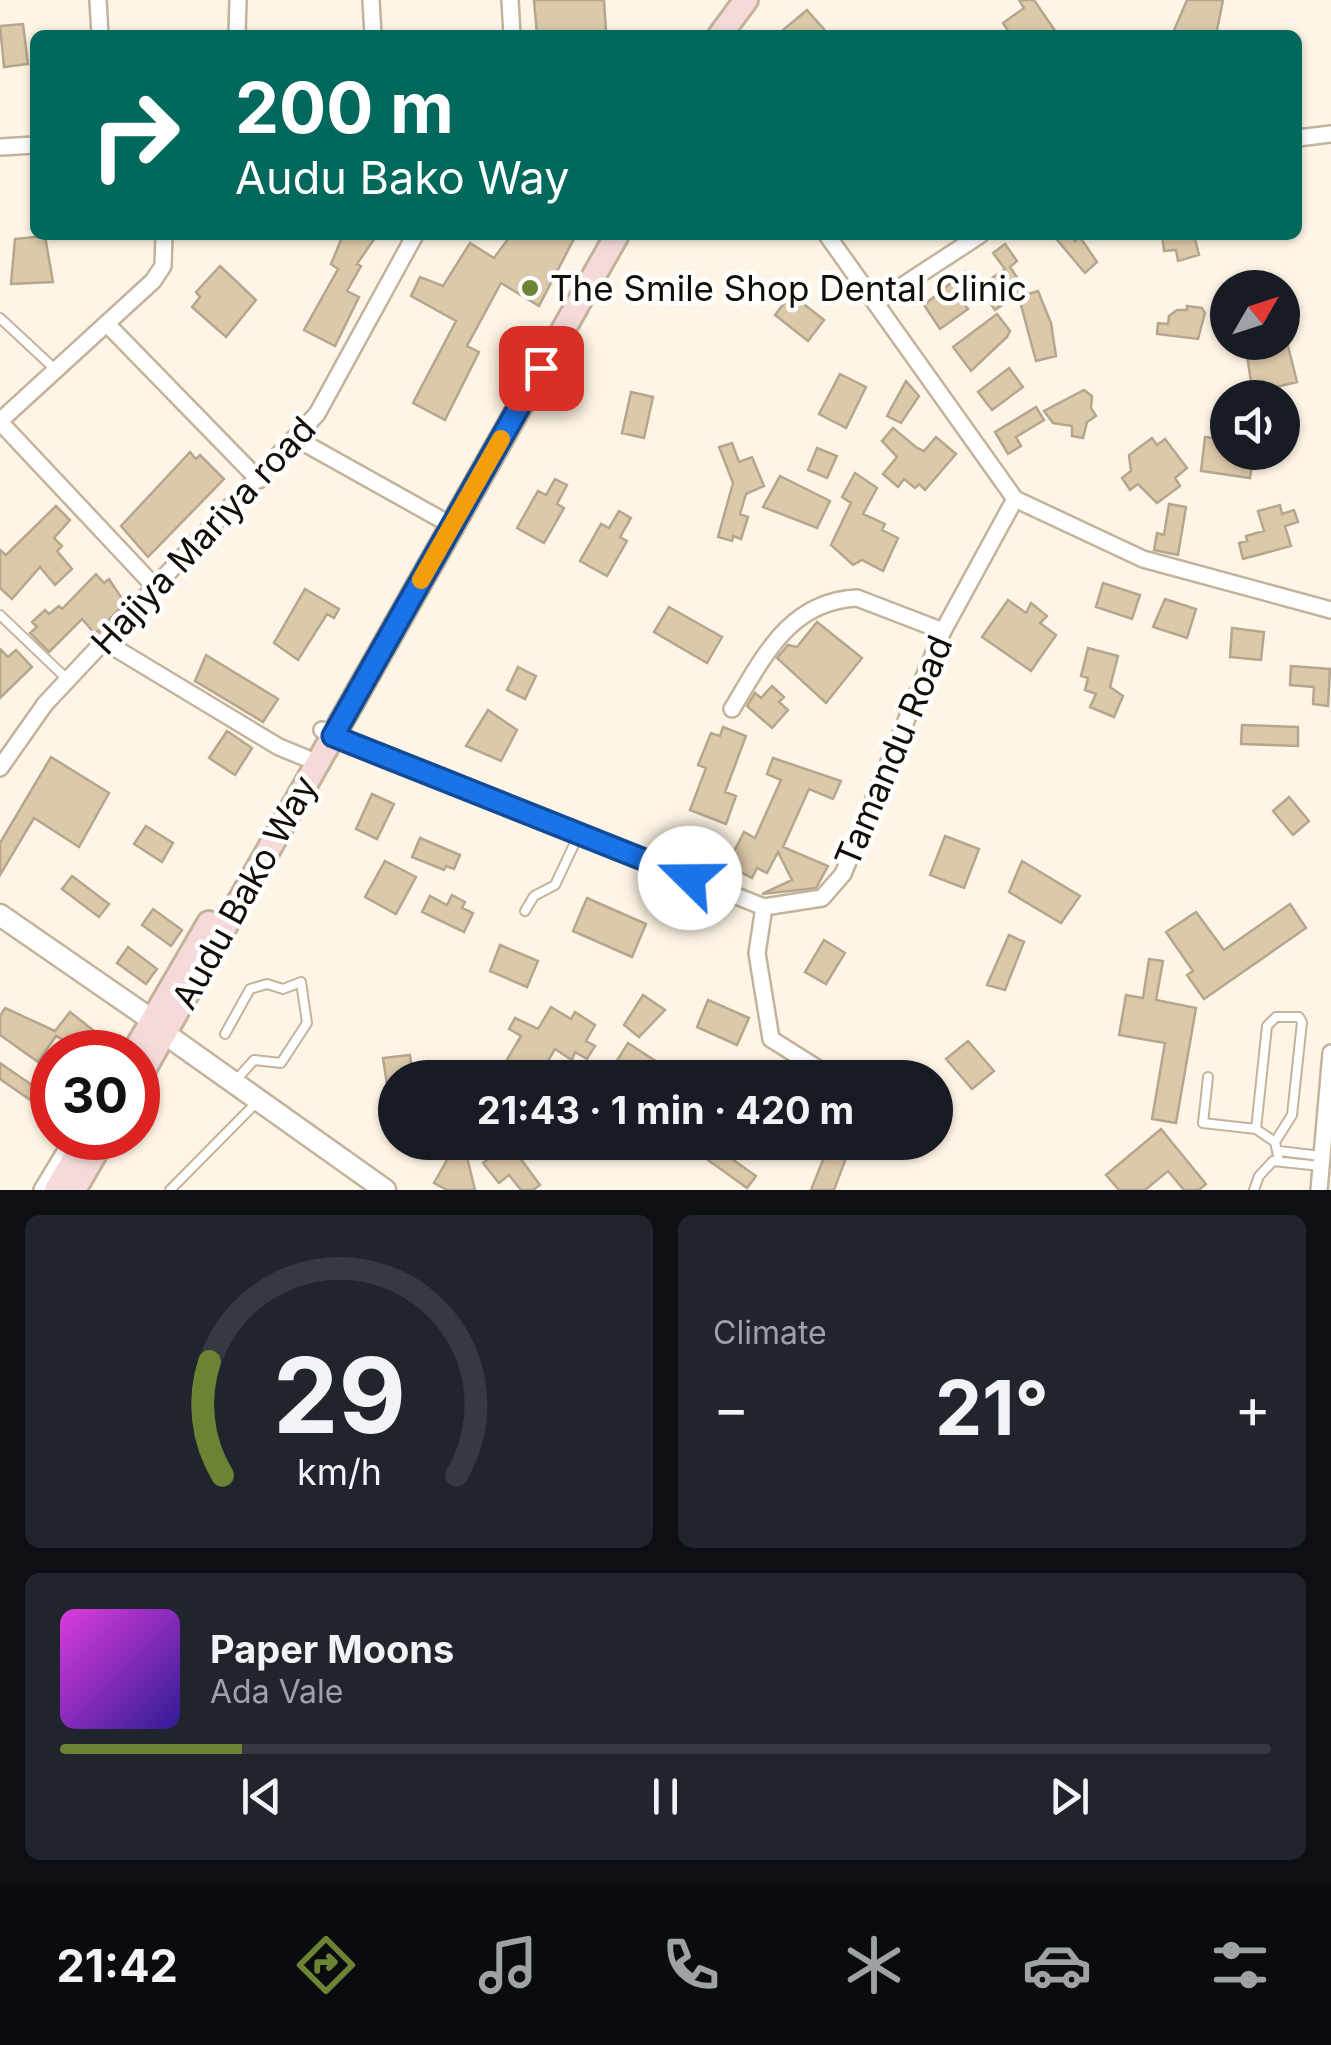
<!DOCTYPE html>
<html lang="en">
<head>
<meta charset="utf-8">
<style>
  :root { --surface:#171b24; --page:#20242c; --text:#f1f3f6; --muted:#9ea1a6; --line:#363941; --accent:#6c8234 }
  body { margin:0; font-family:Inter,sans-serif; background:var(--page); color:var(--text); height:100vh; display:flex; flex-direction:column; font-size:38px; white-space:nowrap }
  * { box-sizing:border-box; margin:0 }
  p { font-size:32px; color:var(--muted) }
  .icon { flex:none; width:55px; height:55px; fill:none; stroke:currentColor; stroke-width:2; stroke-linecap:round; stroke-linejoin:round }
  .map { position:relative; height:1190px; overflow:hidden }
  .details { display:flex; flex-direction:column; gap:25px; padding:25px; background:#0d0f14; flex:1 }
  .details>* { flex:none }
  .hud { position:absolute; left:30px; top:30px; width:1272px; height:210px; border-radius:15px; box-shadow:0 2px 8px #0004; background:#00695c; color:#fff; overflow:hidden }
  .needle { width:65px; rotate:51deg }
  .tools { position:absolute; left:1210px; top:270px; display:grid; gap:20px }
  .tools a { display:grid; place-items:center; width:90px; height:90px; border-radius:50%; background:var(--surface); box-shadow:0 2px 8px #0004; font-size:50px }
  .speed { position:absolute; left:30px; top:1030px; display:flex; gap:20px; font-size:50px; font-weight:700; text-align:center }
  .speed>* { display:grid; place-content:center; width:130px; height:130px; border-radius:50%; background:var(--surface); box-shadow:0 2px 8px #0004; line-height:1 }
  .speed .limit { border:15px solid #d22; background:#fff; color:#111 }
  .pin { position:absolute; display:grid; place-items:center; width:85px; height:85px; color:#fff; margin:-42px; border-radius:20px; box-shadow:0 5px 15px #0006 }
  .me { position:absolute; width:110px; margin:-55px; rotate:292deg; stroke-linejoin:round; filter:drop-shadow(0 0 8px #0008) }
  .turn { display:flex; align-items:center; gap:35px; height:210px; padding:0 40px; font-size:45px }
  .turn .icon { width:130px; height:130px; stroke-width:2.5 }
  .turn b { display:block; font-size:70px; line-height:85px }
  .big { font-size:75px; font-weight:700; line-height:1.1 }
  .details .tile { flex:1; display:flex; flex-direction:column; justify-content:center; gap:15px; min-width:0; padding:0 35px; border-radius:15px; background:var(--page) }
  .details .dial { align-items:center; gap:0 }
  .dial svg { height:260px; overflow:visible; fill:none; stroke:var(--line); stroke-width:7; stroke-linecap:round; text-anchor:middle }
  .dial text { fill:var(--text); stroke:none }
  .song { display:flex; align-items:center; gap:30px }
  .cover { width:120px; height:120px; border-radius:15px; background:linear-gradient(135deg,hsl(300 70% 55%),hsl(250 70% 35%)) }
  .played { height:10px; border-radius:5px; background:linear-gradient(90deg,var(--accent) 15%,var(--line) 15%) }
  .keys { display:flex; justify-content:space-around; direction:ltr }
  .heat { display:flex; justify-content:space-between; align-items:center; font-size:55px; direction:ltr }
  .details .tiles { flex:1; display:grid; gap:25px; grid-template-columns:1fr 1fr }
  .tile:last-child { grid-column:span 2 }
  .trip { position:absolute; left:378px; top:1060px; width:575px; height:100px; border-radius:50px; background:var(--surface); box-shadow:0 2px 8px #0004; font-weight:700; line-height:100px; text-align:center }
  .dock { display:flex; height:160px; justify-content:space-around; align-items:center; background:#090b0e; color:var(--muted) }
  .dock .icon { width:70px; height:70px }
  .dock .active { color:var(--accent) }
  .dock b { font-size:45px; color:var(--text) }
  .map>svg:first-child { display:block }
</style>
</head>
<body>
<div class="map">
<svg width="1331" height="1190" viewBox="0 0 1331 1190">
  <rect width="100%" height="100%" fill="#fff5e6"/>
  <!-- building -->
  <path fill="#dcc9aa" stroke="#b5a68e" stroke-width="2.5" d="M534,0H604L606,31L537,35Z
    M1019,0H1034L1058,35H1011L1003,23L1024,8Z
    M1187,0H1223L1216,35H1172Z
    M807,10L829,35H777Z
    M23,24L28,64L4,67L0,26Z
    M343,235H377L357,264L361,266L347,291L359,297L335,346L304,330L338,269L331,264Z
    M511,235H576L539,306L501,283L467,346L479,352L445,420L413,403L456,321L411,296L420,277L443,286L470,243L494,258Z
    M1053,235H1070L1075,241L1080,237L1097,262L1085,273Z
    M1162,235H1194L1199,255L1178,261L1176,250L1164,251Z
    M45,236L53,282L11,284L15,239Z
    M1005,244L1017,261L1010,267L1028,294L1038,291L1051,323L1056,356L1036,361L1018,294L995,310L979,287L1005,269L993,253Z
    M220,266L256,300L226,337L192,307L200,297L196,292Z
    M965,271L977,288L961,300L968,309L940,329L924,305Z
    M791,294L824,320L808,341L775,315Z
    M1187,306L1202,308L1205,313L1198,339L1157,334L1158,323L1168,324L1169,316L1177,310H1187Z
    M997,314L1010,331L1007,337L971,371L953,347Z
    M1245,342H1287L1297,382L1248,394L1245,383L1251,382Z
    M1009,368L1023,387L992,410L978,392Z
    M840,374L866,387L846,428L819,414Z
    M906,381L919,396L901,423L887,416Z
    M1084,390L1092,396L1091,408L1096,416L1087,422L1083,438L1072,436V426L1053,423L1044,411Z
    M631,392L653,397L644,438L622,433Z
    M1036,407L1044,420L1016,437L1021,446L1008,454L995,432Z
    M893,428L917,448L924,451L936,437L956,454L925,490L919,484L915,488L904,479L898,487L883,474L897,457L882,441Z
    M1205,437L1228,440V452H1254L1250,478L1201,471Z
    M1152,438L1157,445L1165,439L1187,468L1175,478L1180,486L1157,503L1138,484L1130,490L1122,478L1131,471L1129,455Z
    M732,443L739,462L752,457L764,486L746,494L740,514L748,517L741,539L733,536L732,541L718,537L733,483L719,447Z
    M817,448L837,456L827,478L808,470Z
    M190,452L196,459L200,455L224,479L148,557L121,526Z
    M855,473L877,488L863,514L885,524L882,530L898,538L883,571L862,560L853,565L831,545L851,503L842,497Z
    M780,476L830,501L817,528L763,507Z
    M555,479L567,485L557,504L564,508L544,543L517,528L538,491L546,495Z
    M1169,504L1186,507L1178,555L1154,550L1157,533L1164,535Z
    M1280,505L1282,514L1294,510L1298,522L1285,526L1291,546L1243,559L1239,543L1247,541L1246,536L1264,531L1258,511Z
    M56,506L70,520L54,538L62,546L57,551L72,569L55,585L40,567L12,599L0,588V550L6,555Z
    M619,511L631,518L620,537L627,541L607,576L580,561L601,524L609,528Z
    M96,574L104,583L109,579L125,603L95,634L82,619L49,652L30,633L37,627L32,622L45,610L49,614L59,606L62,609Z
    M1103,583L1140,595L1132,619L1096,607Z
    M305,589L339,609L334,618L327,614L298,660L274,643Z
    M1165,599L1196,609L1187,638L1153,627Z
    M1008,600L1026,613L1031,603L1047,616L1040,623L1056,635L1031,671L982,637Z
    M669,607L722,637L707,663L654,632Z
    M817,622L862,658L826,703L777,658L788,645L797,647Z
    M1232,628L1264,632L1261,660L1230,657Z
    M1088,648L1118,656L1110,687L1123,696L1114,717L1090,707L1096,694L1085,690L1088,678L1081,676Z
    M0,649L8,657L16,650L32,667L0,698Z
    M206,655L278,699L263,722L195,681Z
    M1291,666L1330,669L1328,706L1313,704L1314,687L1290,685Z
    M518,667L536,676L525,699L507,690Z
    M772,686L784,697L779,702L788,710L772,728L747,706L755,693L761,698Z
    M488,710L517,730L501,761L466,746Z
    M1242,725L1298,727V746L1241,744Z
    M723,727L746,736L725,792L736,796L726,824L690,810L706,768L698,765L711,733L720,736Z
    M227,731L252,748L235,775L209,758Z
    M51,757L109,793L79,847L34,818L0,875V843Z
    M773,758L841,781L833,799L809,789L783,847L828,866L816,888L762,894L792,880L778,852L767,873L757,868L752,878L727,865L744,832L755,838L781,780L767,774Z
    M372,794L394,804L377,839L356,829Z
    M1289,797L1309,821L1293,835L1273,811Z
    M146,826L173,843L162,862L134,844Z
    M945,836L979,849L964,888L930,875Z
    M420,838L460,855L454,869L446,866L444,870L412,857Z
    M385,861L416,877L396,914L365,897Z
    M1022,861L1080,896L1061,923L1009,892Z
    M72,876L109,904L99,917L62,889Z
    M452,895L465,902L462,908L473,913L464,932L422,912L430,896L447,905Z
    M587,898L646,924L632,957L573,931Z
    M1290,904L1306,928L1204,999L1187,975L1193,971L1166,932L1196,912L1224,950Z
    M153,909L182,930L171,946L142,925Z
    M1009,935L1024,942L1005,990L987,985Z
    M824,940L845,953L826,984L805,972Z
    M500,945L538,961L527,987L490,971Z
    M128,947L157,969L146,984L117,963Z
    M1149,959L1163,961L1156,1000L1196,1008L1176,1123L1152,1119L1165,1043L1119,1035L1126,995L1143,998Z
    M643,995L665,1010L639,1037L624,1025Z
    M708,1000L749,1018L737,1045L697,1027Z
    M551,1007L571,1019L575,1012L595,1025L586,1041L595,1046L587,1059L575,1052L572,1060L555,1049L538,1078H496L521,1036L509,1029L515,1018L538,1029Z
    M5,1008L55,1031L70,1012L98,1034L84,1052L56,1036L38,1062L0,1035V1016Z
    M968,1041L994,1071L972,1089L946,1059Z
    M628,1043L663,1066L656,1078H606Z
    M410,1055L413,1078H395V1098H389L383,1058Z
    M0,1063L52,1099V1115L0,1079Z
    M1161,1129L1206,1184L1199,1190H1184L1168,1171L1145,1190H1119L1106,1175Z
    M457,1142L464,1145L475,1190H447L434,1183Z
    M683,1142H708L756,1176L747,1188Z
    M509,1143L540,1185L533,1190H521L509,1175L499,1183L483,1163Z
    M827,1150L846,1158L834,1190H811Z"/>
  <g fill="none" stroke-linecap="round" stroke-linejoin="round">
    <!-- service casing -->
    <g stroke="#c3b39b" stroke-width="12">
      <path id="service" d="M0,318L57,371
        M0,615L68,680
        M525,911L534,896L555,885L579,834
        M225,1034L250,989L267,984L283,989L301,982L307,1023L281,1063L254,1060L235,1081
        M1208,1077L1203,1123L1256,1129L1275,1142
        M1256,1129L1267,1026L1276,1017H1299L1302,1022L1292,1115L1275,1142L1279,1160
        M1279,1151L1321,1156
        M170,1190L256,1103
        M1254,1190L1259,1176L1273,1161L1320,1166"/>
    </g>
    <!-- minor casing -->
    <g stroke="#c3b39b" stroke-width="20">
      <path id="minor" d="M98,0L100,35
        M371,0L373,35
        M510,0L512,35
        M237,35L238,0
        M1298,138L1331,134
        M0,147L35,145
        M876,303L980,235
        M107,324L259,480
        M0,421L153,281L163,266L164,235
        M0,422L156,588
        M297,439L442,520
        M1015,499L1143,559L1331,610
        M105,642L279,747L306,758
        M732,709C763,658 789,601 857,598L943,631
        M322,730L764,907L822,898L843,874L943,631L1015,499L827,235
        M0,768L45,704L317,414L415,235
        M764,907L757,953L771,1039L833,1078
        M42,1190L68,1147L80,1148
        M1319,1190L1331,1053"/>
    </g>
    <!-- tertiary casing -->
    <g stroke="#c3b39b" stroke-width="25">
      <path id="tertiary" d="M0,915L152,1020
        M164,1033L385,1190"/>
    </g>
    <!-- secondary casing -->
    <g stroke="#c3b39b" stroke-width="28">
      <path id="secondary" d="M720,35L746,0
        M134,1052L209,923
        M138,1080L617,235
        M56,1190L86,1138
        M74,1190L104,1138"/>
    </g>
    <!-- service -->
    <use href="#service" stroke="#fff" stroke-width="8"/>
    <!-- minor -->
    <use href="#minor" stroke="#fff" stroke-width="15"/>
    <!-- tertiary -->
    <use href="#tertiary" stroke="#fff" stroke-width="20"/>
    <!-- secondary -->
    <use href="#secondary" stroke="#f6dada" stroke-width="22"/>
  </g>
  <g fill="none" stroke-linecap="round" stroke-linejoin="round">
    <!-- route casing -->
    <g stroke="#114b97" stroke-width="25">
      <path id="route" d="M541,368L333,736L690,878"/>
    </g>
    <!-- route -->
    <use href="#route" stroke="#1a73e8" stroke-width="18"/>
    <!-- slow -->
    <path stroke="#f59e0b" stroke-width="18" d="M421,580L501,439"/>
  </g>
  <!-- markers -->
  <circle fill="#6c8234" stroke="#fff" stroke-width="4" cx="530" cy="288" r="10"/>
  <g text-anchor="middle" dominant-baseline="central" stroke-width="9" stroke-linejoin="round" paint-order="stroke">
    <!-- poi labels -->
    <g font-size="35" fill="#120d05" stroke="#fff" text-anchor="start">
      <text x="550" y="288">The Smile Shop Dental Clinic</text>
    </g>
    <!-- street labels -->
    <g font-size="35" fill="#120d05" stroke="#fff">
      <text transform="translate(203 535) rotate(-47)">Hajiya Mariya road</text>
      <text transform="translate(893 751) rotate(-67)">Tamandu Road</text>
      <text transform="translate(244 892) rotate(-61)">Audu Bako Way</text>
    </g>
  </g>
</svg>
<div class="tools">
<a><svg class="needle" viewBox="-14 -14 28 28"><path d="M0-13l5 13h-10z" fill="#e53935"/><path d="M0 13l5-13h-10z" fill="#9ea1a6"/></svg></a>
<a><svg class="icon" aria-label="sound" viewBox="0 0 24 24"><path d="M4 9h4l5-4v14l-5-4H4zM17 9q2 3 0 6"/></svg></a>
</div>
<div class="speed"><div class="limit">30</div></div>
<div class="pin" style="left:541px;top:368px;background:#d93025"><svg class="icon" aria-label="arrive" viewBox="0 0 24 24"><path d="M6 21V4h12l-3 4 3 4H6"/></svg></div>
<svg class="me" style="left:690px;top:878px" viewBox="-20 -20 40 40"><circle r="19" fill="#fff"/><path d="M0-13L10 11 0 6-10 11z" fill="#1a73e8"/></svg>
<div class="trip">21:43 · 1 min · 420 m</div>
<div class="hud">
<div class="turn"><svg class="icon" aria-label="right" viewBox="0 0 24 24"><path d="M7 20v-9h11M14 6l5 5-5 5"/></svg><div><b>200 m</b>Audu Bako Way</div></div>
</div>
</div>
<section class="details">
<div class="tiles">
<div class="tile dial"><svg viewBox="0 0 100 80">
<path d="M14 69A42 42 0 1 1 86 69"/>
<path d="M14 69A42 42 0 0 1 10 34" stroke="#6c8234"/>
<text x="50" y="56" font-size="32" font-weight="700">29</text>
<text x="50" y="72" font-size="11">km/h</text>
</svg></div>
<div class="tile"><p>Climate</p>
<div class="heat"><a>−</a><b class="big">21°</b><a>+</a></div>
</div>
<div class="tile">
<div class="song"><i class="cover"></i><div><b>Paper Moons</b><p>Ada Vale</p></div></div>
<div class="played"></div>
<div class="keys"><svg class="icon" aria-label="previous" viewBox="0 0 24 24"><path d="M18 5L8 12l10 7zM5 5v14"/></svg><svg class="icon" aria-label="pause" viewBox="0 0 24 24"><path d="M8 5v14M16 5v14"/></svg><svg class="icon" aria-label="next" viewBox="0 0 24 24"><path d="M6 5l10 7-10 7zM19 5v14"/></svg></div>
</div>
</div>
</section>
<nav class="dock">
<b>21:42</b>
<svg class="icon active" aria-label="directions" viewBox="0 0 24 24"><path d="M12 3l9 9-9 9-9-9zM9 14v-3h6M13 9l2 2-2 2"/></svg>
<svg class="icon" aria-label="music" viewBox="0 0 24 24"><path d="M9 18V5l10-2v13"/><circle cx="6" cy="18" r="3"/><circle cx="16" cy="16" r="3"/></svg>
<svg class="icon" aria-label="phone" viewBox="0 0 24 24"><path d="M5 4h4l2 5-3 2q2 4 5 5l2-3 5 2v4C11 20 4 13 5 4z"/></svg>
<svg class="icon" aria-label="climate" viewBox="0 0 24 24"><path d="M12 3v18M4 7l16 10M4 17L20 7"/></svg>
<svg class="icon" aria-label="car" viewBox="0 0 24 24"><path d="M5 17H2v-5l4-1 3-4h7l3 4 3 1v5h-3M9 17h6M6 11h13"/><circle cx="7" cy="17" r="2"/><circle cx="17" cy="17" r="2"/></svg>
<svg class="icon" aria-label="filters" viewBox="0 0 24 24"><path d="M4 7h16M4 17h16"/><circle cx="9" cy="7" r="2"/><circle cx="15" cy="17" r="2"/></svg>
</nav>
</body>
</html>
